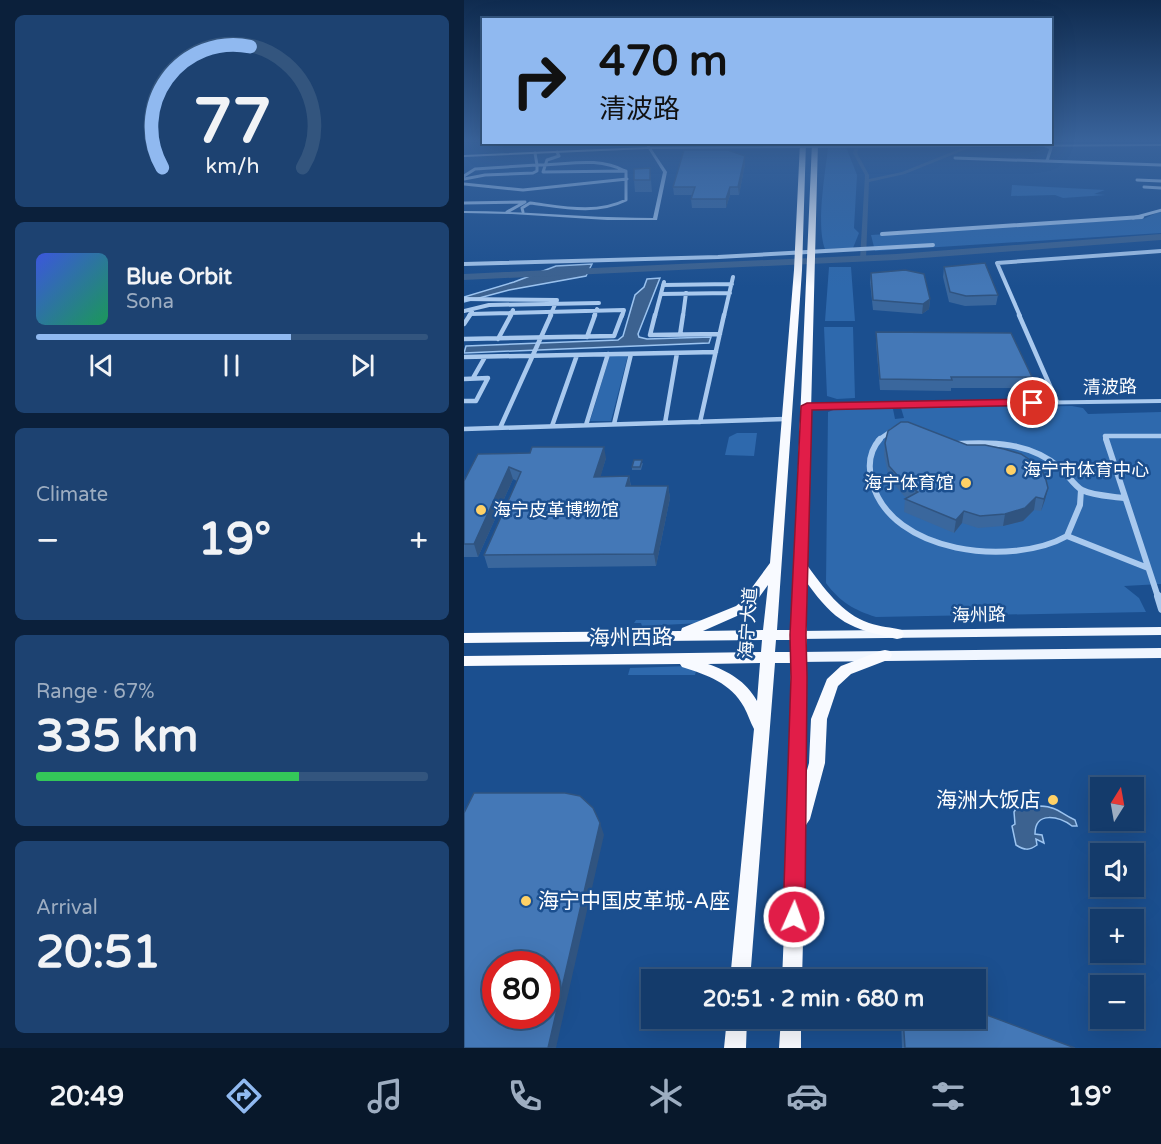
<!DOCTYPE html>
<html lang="en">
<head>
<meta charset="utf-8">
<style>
  :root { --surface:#143b6b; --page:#1d4271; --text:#f1f3f6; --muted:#9dadc1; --line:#33557e; --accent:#90b9f0 }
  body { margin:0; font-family:"Varela Round","Noto Sans SC",sans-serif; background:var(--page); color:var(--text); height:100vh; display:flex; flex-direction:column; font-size:22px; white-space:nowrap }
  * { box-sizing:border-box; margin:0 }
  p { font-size:20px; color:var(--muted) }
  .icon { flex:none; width:33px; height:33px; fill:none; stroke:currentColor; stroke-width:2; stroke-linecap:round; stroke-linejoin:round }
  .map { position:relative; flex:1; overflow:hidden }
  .drawer { display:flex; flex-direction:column; gap:15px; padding:15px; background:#0b203b; width:464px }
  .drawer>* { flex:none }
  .top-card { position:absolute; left:18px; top:18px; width:570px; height:126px; border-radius:0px; box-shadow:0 6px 24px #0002,0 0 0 2px var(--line); background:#90b9f0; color:#111; overflow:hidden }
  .needle { width:39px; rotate:11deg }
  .controls { position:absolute; left:626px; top:777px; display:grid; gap:12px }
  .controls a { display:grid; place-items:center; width:54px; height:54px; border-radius:0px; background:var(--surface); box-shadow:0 6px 24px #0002,0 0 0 2px var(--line); font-size:30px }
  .speed { position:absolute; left:18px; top:951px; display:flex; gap:12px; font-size:30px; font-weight:700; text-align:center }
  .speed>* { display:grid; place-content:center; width:78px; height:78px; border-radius:50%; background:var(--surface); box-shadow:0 6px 24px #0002,0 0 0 2px var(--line); line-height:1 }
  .speed .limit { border:9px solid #d22; background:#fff; color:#111 }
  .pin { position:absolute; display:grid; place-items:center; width:51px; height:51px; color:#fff; margin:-26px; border:3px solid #fff; border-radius:50%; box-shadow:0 2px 6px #0007 }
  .me { position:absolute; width:66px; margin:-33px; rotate:2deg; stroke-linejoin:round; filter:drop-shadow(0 0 4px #0008) }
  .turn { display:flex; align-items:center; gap:21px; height:126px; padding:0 18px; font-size:27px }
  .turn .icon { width:78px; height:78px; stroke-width:2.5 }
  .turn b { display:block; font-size:42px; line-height:51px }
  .big { font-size:45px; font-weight:700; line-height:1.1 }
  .drawer .card { flex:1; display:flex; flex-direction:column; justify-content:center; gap:9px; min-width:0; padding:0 21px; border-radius:9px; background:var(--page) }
  .drawer .dial { align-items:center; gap:0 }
  .dial svg { height:156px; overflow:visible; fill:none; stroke:var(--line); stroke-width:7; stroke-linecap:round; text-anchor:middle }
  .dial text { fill:var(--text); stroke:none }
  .song { display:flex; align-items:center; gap:18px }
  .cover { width:72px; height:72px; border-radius:9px; background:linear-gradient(135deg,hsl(230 70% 55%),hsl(150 70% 35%)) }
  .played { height:6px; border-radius:3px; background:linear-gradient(90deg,var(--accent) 65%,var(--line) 65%) }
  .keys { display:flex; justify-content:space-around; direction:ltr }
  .heat { display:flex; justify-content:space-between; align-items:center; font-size:33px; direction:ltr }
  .charge { height:9px; border-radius:4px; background:linear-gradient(90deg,#34c759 67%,var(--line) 0) }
  .trip { position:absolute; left:177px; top:969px; width:345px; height:60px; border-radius:0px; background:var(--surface); box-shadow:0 6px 24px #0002,0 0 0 2px var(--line); font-weight:700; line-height:60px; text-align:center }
  .dock { display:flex; height:96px; justify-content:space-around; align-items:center; background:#08182b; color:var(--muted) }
  .dock .icon { width:42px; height:42px }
  .dock .selected { color:var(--accent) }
  .dock b { font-size:27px; color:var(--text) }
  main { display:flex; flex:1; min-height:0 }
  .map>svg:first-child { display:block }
</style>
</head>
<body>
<main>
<section class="drawer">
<div class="card dial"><svg viewBox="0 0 100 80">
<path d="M14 69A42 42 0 1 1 86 69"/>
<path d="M14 69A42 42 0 0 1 59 7" stroke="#90b9f0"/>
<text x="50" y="56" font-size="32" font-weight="700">77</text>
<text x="50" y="72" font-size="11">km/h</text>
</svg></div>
<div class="card">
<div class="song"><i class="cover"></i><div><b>Blue Orbit</b><p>Sona</p></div></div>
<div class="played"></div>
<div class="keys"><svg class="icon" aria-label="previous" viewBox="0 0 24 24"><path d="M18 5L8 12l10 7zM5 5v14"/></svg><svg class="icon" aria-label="pause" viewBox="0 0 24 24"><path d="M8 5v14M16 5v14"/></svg><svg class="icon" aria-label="next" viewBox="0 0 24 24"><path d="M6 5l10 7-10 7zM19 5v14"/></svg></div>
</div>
<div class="card"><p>Climate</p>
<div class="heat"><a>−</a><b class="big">19°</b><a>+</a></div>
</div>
<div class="card"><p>Range · 67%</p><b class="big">335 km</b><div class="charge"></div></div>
<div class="card"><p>Arrival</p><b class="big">20:51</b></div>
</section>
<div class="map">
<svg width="698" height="1048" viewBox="0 0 698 1048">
  <rect width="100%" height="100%" fill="#1b4f8f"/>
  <!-- green -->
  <path fill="#2e69ad" d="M382,147L393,175L390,228L395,233L389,248L361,249C352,226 361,174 364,148Z
    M548,185L641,190L630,194L642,195L599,198L591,195L547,196Z
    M697,211V233L411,251L407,235L679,219Z
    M365,267H387L391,321H361Z
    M360,327H389L391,398L373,399L363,396Z
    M146,355H164L147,421H126Z
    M608,406L619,408L624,414L697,412V584L660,586L675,598L682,612L412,617C390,610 376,602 362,583L364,412L372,409H429L431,419L440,418L437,408Z
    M273,433H293L290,456L261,455L265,437Z
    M172,620H239L238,623L178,626L177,623H170Z
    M226,666L232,671L231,675H164L166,668Z"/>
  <!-- water -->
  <path fill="#3c6290" stroke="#9cc4f0" stroke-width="1.5" d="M128,264L122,276L45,290L0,302V297L50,282L92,266Z
    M196,278L174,334L175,337L183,339L247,337L245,343L0,353L2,346L154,340L159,336L171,295L180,287L183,279Z
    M576,806C595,807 595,813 611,820L613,826H608C596,817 571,810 571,834L578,835L580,843L572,839L573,845C565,851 560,850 552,845L548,826L551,824L550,812L553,807Z"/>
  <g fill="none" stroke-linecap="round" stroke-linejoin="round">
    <!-- canal -->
    <path fill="#3c6290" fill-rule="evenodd" d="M393,142H397L393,153L405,175V179L438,172L513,142H520L441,174L405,182L402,259L399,261L396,259L401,175L389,153Z"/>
    <!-- river -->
    <path fill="#3c6290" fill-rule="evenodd" d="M698,234V240L432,260L0,280V274L432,254Z"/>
    <!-- minor-far4 -->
    <path stroke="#a9c9ee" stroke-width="3" d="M575,143L587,148L583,161
      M491,158L698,165
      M0,176L11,169L73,165L71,153
      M0,179L21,175L69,173L73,171V165C103,165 133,156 161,171
      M673,180L698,181
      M0,184L59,190L163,179
      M680,187L698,188
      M0,203L61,202L43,212
      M59,212L58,208L66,203C98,207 132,215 162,200V171L79,172L83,160L95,156L93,152
      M669,218L698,210"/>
    <!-- minor-far3 -->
    <path stroke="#a9c9ee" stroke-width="4" d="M418,234L678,217
      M0,264L254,257L469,245
      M199,285L268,284
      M197,294L266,293
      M0,299L93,300L86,316
      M0,311L25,305L135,303
      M6,314L160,310L158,316
      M5,316L8,312
      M46,316L49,310
      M130,316L133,309
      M191,316L200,282
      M219,316L222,293
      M260,316L269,277
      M556,316L533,263L698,251"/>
    <!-- minor-far2 -->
    <path stroke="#a9c9ee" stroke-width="4.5" d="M191,315L186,335L256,334
      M555,315L593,402
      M0,324L6,315
      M216,335L219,315
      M123,337L131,315
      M0,339L150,336L158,315
      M34,339L47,315
      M0,357L252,352
      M9,378L21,357
      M0,379L24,378L12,401H0
      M236,422L260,315
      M201,423L213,353
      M150,424L167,354
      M122,425L144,354
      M88,426L113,355
      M36,428L87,315
      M0,429L321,419
      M414,440L430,429
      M642,440L641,436H698"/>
    <!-- minor-far1 -->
    <path stroke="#a9c9ee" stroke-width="6" d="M416,439C405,451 404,467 408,482C427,554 548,567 603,536L684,568
      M642,439L694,597
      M492,444C529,442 565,442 595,467C603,473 610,486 618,490C630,496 647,496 660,498
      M603,536L616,505L617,490"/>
    <!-- minor -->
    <path stroke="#a9c9ee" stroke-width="8" d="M694,596L698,609"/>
    <!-- tertiary -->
    <path fill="#a9c9ee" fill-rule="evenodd" d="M180,142H183L203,172L193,220H143L48,214L0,213V211C63,211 126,218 189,218L199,172Z
      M698,399V403L343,408L340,406L343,404Z"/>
    <!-- secondary -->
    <path fill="#d6e6fa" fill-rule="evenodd" d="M698,144V146L183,149L0,157V155L183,147Z"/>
    <!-- primary -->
    <path fill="#f0f6ff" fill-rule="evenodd" d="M698,627V635L334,639L330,638L328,635L330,632L334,631Z
      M698,648V658L335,662L331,660L329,657L331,654L335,652Z"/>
    <!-- trunk -->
    <path fill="#f8faff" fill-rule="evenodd" d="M336,142H342L338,270L313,630H327L348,142H354L343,565C359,587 378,614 405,623C416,627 427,627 438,630L440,634L438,638L433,639C385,628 372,623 343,583L342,774L345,763L347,719L363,679L377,666L416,651L421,650L426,651L428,655L426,659L387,674L374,686L363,719L361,763L346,819L342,825L338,980H318L324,834L327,663H311L286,980H266L290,729C286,722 284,714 280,707C267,683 243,675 218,667L216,664L0,666V656L297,652L298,640L0,643V633L217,631L218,628L272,606L278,601L306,563L330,270ZM304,585L299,630L239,631L282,612L288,607ZM312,640H327V652H311ZM296,663L293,701C282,681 264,671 244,664Z
      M263,1018H283L282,1048H260Z
      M317,1018H337V1048H315Z"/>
  </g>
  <!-- wall -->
  <path fill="#3a679d" d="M281,156V164L275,195H266L262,208H228L227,199L228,195H210L209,187Z
    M186,168L188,192H171L170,180Z
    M480,267L534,295L532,305L501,306L485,302L479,277Z
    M407,273L466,299L465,309L458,314L409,310L406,282Z
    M412,332L568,377L566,388H487V391L416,390L412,343Z
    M421,443L503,445L581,500L577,511L570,510L559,521L539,526L514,528L498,523L490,533L440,512L441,499L443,498L440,496L425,478L420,455Z
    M66,453L142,458L136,477L165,476L167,486H204L206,498L192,566L24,568L20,555L53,481L49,479L14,557H0V481Z
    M179,463L177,470H168V467Z
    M437,1018H512L611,1048H438Z"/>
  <!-- shaded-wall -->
  <path fill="#305480" d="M281,156V164L275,195L274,187Z
    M266,187V195L262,208V199Z
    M466,299L465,309L458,314L459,304Z
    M140,447L142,458L133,489L130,477Z
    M45,467L49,479L14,557L10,544Z
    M165,476L167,488L162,486Z
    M204,486L206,498L192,566L190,554Z
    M584,488L581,500L577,511L580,499Z
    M572,497L570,510L559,521L539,526L541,514Z
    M500,511L498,523L490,533L492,520Z
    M136,823L140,835L92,1048H84Z"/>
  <!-- building -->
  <path fill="#4478b7" stroke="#305480" stroke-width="1.5" fill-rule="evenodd" d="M220,150H264L281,156L274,187H266L262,199H227L231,187H209Z
    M186,168V180H170V169Z
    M521,263L534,295L502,296L486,292L480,267Z
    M441,270L460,274L466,299L459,304L409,300L407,273Z
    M412,332L547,333L568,377H487L488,380L416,379Z
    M437,422H444L503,445H521L540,449L557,454L575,466L581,476L584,488L580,499L572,497L561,508L541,514L516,516L500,511L492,520L441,499L454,492L441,484L425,466L421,443L424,431Z
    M68,447H140L130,477L165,476L162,486H204L190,554L20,555L57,472L45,467L10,544H0V481L14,454L66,453Z
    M170,460H178L176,467H168Z
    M10,793H101L116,796L129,808L136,823L84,1048H0V813ZM32,964H82V1016H32Z
    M512,1011L611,1048H441L439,1018H512Z"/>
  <!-- sky -->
  <linearGradient id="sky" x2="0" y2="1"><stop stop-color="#0f2b4f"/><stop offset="0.49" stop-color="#39639b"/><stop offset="1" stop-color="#39639b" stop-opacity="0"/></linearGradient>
  <rect width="698" height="287" fill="url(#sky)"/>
  <!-- route -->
  <path fill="#e11d48" stroke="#92132f" stroke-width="1.5" d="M569,399L573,400V405L348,410L342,635L343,677L341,917L338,925L330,928L323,925L319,917L327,677L326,635L337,406L343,403Z"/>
  <!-- markers -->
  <g fill="#ffd166" stroke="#1b4f8f" stroke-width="2">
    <circle cx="547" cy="470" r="6"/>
    <circle cx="502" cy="483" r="6"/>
    <circle cx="17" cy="510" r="6"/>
    <circle cx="589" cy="800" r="6"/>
    <circle cx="62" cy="901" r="6"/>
  </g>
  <g text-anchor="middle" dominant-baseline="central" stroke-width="5" stroke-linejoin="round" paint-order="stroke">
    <!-- street labels -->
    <g font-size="18" fill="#fff" stroke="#1b4f8f">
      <text transform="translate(646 387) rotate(-1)">清波路</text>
      <text transform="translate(515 615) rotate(-1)">海州路</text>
      <text transform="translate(284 623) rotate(-86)">海宁大道</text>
    </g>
    <!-- poi labels -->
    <g font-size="18" fill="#fff" stroke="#1b4f8f" text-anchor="start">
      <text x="559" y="470">海宁市体育中心</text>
      <text x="490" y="483" text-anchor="end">海宁体育馆</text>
      <text x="29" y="510">海宁皮革博物馆</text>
    </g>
    <!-- near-street labels -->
    <g font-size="21" fill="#fff" stroke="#1b4f8f">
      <text transform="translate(167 638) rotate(-1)">海州西路</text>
    </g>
    <!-- near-poi labels -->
    <g font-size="21" fill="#fff" stroke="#1b4f8f" text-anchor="end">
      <text x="577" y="800">海洲大饭店</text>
      <text x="74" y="901" text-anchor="start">海宁中国皮革城-A座</text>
    </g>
  </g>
</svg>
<div class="controls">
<a><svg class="needle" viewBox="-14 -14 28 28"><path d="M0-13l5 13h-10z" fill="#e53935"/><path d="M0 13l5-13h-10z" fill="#9dadc1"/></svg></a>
<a><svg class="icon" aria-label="sound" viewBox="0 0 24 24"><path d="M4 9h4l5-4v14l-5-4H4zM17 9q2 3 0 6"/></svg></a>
<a>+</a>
<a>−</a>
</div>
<div class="speed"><div class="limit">80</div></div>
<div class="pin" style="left:569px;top:403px;background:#d93025"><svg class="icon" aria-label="arrive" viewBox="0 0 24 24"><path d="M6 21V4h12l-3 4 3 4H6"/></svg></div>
<svg class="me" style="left:330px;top:917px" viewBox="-20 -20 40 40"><circle r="17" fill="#e11d48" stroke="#fff" stroke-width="3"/><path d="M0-11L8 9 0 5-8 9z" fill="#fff"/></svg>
<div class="trip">20:51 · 2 min · 680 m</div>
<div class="top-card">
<div class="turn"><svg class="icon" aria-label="right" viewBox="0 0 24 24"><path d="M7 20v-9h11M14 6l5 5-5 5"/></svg><div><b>470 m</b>清波路</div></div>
</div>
</div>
</main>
<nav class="dock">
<b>20:49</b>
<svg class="icon selected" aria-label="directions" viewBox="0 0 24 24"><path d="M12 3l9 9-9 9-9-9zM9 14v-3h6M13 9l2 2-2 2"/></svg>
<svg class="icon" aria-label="music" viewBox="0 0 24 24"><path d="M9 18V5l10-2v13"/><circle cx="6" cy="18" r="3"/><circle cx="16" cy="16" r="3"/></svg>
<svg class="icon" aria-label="phone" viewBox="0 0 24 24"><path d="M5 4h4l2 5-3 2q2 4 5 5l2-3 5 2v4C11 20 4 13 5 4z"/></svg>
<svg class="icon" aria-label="climate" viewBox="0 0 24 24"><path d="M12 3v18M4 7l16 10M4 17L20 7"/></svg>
<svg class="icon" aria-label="car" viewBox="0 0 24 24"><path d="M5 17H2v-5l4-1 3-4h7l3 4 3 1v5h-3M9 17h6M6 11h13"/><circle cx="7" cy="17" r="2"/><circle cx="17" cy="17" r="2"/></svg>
<svg class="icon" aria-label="filters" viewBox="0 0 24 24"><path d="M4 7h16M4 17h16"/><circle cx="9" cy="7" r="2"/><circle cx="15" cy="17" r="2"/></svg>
<b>19°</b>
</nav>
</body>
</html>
